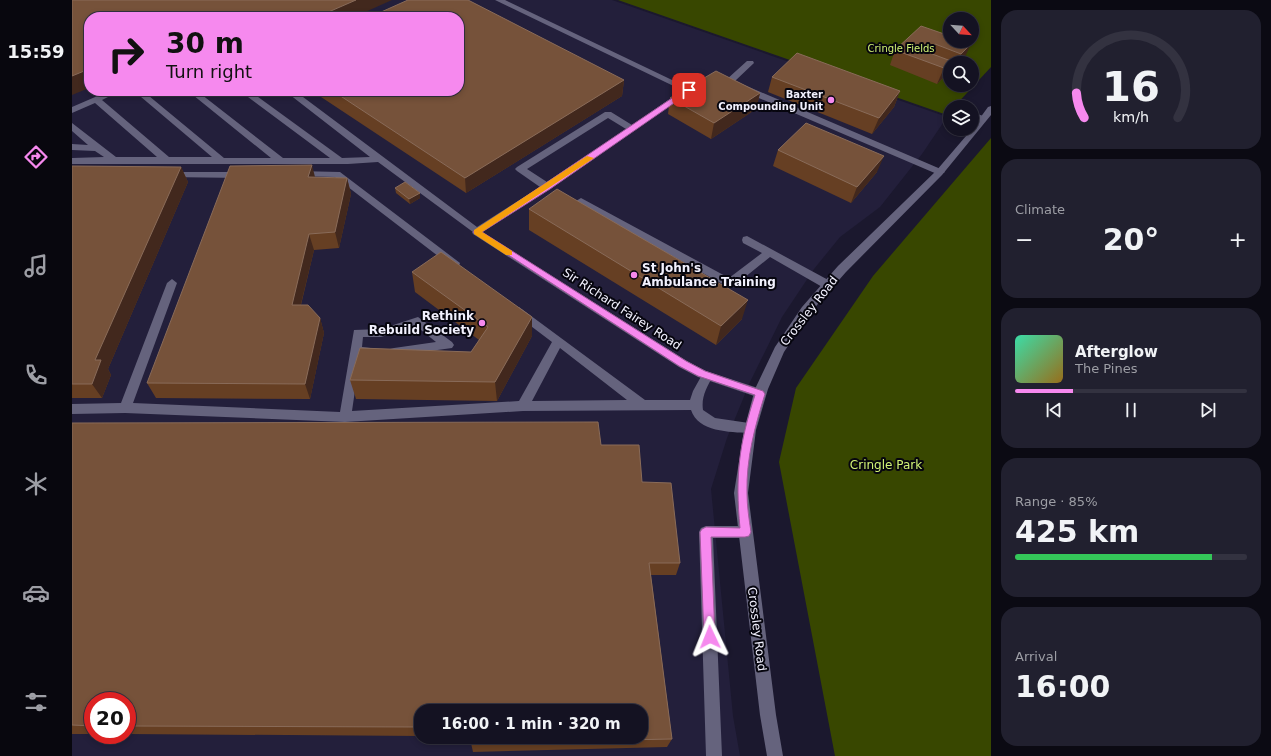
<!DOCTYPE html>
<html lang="en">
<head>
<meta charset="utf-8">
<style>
  :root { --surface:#141222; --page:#21202f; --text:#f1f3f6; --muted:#9d9ea5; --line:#333240; --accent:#f689ee }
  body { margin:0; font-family:"DejaVu Sans",sans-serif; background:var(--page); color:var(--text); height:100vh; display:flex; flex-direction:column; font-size:15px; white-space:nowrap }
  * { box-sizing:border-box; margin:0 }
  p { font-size:13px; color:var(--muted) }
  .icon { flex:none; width:22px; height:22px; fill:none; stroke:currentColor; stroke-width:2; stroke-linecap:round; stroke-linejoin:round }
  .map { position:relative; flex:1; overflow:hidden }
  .details { display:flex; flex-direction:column; gap:10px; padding:10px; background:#0b0a13; width:280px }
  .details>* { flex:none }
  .banner { position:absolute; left:12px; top:12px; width:380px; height:84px; border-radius:16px; box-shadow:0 2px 6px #0003,0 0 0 1px var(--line); background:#f689ee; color:#111; overflow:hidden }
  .needle { width:26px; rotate:116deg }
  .buttons { position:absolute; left:871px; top:12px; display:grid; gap:8px }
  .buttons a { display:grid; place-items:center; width:36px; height:36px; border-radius:50%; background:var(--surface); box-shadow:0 2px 6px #0003,0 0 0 1px var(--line); font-size:20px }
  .speed { position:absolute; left:12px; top:692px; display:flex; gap:8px; font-size:20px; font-weight:700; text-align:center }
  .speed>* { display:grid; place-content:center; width:52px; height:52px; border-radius:50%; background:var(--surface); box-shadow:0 2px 6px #0003,0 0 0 1px var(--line); line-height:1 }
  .speed .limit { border:6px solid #d22; background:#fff; color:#111 }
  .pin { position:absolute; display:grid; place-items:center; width:34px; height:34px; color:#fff; margin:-17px; border-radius:8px; box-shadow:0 2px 6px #0006 }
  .me { position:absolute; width:44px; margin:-22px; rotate:358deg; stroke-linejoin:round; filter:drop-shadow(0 0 3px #0008) }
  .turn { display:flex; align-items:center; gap:14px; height:84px; padding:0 16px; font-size:18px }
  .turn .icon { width:52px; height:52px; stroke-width:2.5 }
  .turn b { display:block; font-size:28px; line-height:34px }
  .big { font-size:30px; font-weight:700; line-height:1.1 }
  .details .tile { flex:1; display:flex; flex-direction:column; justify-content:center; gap:6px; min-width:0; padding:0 14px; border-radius:16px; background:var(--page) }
  .details .dial { align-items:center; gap:0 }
  .dial svg { height:104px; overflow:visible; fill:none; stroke:var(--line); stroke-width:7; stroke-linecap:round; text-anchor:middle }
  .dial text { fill:var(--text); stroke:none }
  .song { display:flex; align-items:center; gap:12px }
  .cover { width:48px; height:48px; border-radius:6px; background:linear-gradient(135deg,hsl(160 70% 55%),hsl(40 70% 35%)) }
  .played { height:4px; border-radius:2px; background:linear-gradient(90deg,var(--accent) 25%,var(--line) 25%) }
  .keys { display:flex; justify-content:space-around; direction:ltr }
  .heat { display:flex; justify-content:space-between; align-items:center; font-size:22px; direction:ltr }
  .charge { height:6px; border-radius:3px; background:linear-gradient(90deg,#34c759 85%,var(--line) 0) }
  .trip { position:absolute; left:342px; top:704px; width:234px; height:40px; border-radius:16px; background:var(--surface); box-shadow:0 2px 6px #0003,0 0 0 1px var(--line); font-weight:700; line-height:40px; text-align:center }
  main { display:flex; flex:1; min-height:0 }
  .tabs { display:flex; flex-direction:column; width:72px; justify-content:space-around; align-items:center; background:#08070e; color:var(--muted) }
  .tabs .icon { width:28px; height:28px }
  .tabs .active { color:var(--accent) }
  .tabs b { font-size:18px; color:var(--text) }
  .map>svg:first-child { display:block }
</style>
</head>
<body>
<main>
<nav class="tabs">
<b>15:59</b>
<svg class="icon active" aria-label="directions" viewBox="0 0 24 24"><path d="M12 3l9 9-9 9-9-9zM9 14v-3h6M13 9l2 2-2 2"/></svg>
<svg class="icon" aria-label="music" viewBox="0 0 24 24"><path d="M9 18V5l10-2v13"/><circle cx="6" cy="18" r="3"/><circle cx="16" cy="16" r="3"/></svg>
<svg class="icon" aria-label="phone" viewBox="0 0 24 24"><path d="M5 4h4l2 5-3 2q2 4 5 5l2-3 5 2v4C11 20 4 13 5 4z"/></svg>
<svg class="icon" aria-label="climate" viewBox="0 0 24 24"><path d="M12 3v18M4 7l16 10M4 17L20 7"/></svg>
<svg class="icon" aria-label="car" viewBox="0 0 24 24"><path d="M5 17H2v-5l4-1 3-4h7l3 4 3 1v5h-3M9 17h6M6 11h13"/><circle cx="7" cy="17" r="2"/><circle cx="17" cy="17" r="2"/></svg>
<svg class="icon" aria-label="filters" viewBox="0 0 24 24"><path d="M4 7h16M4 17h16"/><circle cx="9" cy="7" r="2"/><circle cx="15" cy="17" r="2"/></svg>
</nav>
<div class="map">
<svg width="919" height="756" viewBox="0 0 919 756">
  <rect width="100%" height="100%" fill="#1b182e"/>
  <!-- built -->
  <path fill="#231f3b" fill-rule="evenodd" d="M0,0H540L875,117L850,154L808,207L768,237L742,269L710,317L678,382L655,438L639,489L661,716L668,756H0ZM17,17H387V91H17ZM21,701H55V735H21ZM349,711H569V737H349Z"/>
  <!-- green -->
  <path fill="#384700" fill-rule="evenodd" d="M546,0H919V67L882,107H878V112L875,115ZM878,19H900V41H878ZM878,63H900V85H878Z
    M919,138V756H763L707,462L724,388L801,276Z"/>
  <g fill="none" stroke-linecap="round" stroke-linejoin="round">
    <!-- lane -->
    <path fill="#65637d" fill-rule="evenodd" d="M423,0H433L621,90L617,93L614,92Z
      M675,61H681L682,63L663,81L871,170L873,172L868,175L865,174L654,84V80Z
      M37,91H48L30,100L97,157H140L62,91H71L152,158H199L116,91H125L211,158H258L168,91H178L270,158L298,157L213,91H223L405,227L468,187L445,171L443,169L445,167L533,112H539L560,125L608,92L611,91L615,94L478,189L405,235L306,162L276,164H0V158L32,157L23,151L0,150V144L16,145L0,131V123L44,157H85L23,103L0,113V107ZM536,118L554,129L475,182L455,169Z
      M900,112L914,117L915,119L911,122L900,118Z
      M225,171L268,172L388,263L387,266H379L263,177L222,176L220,174L222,172Z
      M97,172H171L176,175L171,178L94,177L92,175L94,173Z
      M509,198L657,278L690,253L671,243L670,240L671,237L675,236L760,282L761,285L760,288H752L698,257L662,286H654L505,203L504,201Z
      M100,279L105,283L61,403L268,412L282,330L309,329L346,317L380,342L382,345L380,348L322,356L318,355L316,352L318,349L322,348L364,342L344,326L309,337H291L290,347L307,349L309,352L307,355L288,356L280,411L447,401L480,342L443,314L441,311L447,307L573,400H618L621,391L631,373H639L641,376C635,387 629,397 631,410L643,418L677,423L681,424L683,428L681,432L677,433C658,432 626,432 619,410L451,411L273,422L53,413L0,414V404L49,403L95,283ZM488,348L555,400L460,401Z
      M634,526H673L678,528L680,532L678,536L673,538H641L650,756H634L627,532L629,528Z"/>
    <!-- street -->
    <path fill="#65637d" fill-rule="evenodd" d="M405,229L615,361L634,371L692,390L694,393L692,396L688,398L626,377L607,367L401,234L400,232Z"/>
    <!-- secondary -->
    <path fill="#65637d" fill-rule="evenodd" d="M919,106V115L870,175L774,272L738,313L712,352L696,389L684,430L676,493L704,715L711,756H695L688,715L662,493L672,430L683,389L703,347L730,307L766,266L864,171L900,129L916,107Z"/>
  </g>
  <!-- wall -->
  <path fill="#663f23" d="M891,41L892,59L888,63H878V68L876,67L872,77L865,84L818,65L823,50Z
    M700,77L828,91L822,107L800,134L696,92Z
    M552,80L550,96L394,193L240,91H387Z
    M688,93L684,109L639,139L596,114L598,98Z
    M706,150L805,172L779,203L701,166Z
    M0,166L109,167L116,182L36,369L39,375L30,398H0Z
    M243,178H275L279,194L267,248L242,250L229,305L248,318L252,333L238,399L84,398L75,383Z
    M323,188L348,193V198L338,204L324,193Z
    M457,209L670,319L644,345L457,230Z
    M340,272L460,336L425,401L284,399L278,380L399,352L407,340L343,292Z
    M0,423L529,445L570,482L608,563L604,575H579L600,739L595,747L401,752L399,743L569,737L349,711V736L55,734V701H21V734H0Z"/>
  <!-- shaded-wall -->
  <path fill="#42281d" d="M284,0H320L282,17H245Z
    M148,14L149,17H141Z
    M863,44L857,60L855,52Z
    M899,44L892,59L888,63H885L889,54Z
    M879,61L872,77L865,84L872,68Z
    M17,69V88L0,95V76Z
    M552,80L550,96L394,193L393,178Z
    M828,91L822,107L800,134L807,118Z
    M688,93L684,109L639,139L642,123Z
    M812,156L805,172L779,203L785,187Z
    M240,165L244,181L236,177Z
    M109,167L116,182L36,369L39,375L30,398L20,384L23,360Z
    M275,178L279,194L267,248L263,232Z
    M348,193V198L338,204L337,199Z
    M237,234L242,250L225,320L220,305Z
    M676,300L670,319L644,345L649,326Z
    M460,317V336L425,401L423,382Z
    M248,318L252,333L238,399L233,384Z"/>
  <!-- building -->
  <path fill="#76523a" stroke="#896b59" d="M0,0H284L245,17H152L148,14L141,17H17V69L0,76Z
    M336,0H396L552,80L393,178L261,91H387V17H298Z
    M849,26L878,36V41H891L899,44L889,54L863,44L855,52L879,61L872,68L823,50Z
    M725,53L828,91L807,118L700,77Z
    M644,71L688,93L642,123L598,98Z
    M734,123L812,156L785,187L706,150Z
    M240,165L236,177L275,178L263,232L237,234L220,305H236L248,318L233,384L75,383L158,166Z
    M0,166L109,167L23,360H29L20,384H0Z
    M333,182L348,193L337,199L323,188Z
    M485,189L676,300L649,326L457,209Z
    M369,252L460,317L423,382L278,380L288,348L399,352L416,327L340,272Z
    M526,422L529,445H567L570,482L599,483L608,563H577L600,739L399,743L400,737H569V711H349V727L55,726V701H21V726L0,725V423Z"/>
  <!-- route -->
  <path fill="#f689ee" stroke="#a0599b" d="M615,88L621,90L478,189L410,232L614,361L633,371L691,391L693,394C683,426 674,459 675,493C675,506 677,519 679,532L677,536L673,537H639L643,637L642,641L638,642L634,641L632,637L628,532L630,529L634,527L668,528C663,476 667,444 683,395L626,376L607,366L401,232Z"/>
  <!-- slow -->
  <path fill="#f59e0b" d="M515,156L522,158L410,232L440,251V255H434L402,234V230Z"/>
  <!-- markers -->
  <g fill="#f689ee" stroke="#06050e" stroke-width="1.5">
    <circle cx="759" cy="100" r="4"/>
    <circle cx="562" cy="275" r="4"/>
    <circle cx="410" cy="323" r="4"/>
  </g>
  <g text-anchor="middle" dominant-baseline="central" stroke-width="4" stroke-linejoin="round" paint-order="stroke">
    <!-- far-park labels -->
    <g font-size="10" fill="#d2f376" stroke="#06050e">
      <text x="829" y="48">Cringle Fields</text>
    </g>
    <!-- far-poi labels -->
    <g font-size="10" font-weight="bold" fill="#f2f1fe" stroke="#06050e" text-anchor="end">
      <text x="751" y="94">Baxter<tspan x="751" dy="12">Compounding Unit</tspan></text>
    </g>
    <!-- poi labels -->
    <g font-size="12" font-weight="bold" fill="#f2f1fe" stroke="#06050e" text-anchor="start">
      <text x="570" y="268">St John's<tspan x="570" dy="14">Ambulance Training</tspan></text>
      <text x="402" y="316" text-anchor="end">Rethink<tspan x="402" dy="14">Rebuild Society</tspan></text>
    </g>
    <!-- street labels -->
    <g font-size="12" fill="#f2f1fe" stroke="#06050e">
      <text transform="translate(550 309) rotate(33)">Sir Richard Fairey Road</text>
      <text transform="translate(737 311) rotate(-52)">Crossley Road</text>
      <text transform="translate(685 629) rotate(83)">Crossley Road</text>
    </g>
    <!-- park labels -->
    <g font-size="12" fill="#d2f376" stroke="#06050e">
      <text x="814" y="465">Cringle Park</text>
    </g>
  </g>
</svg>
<div class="buttons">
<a><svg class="needle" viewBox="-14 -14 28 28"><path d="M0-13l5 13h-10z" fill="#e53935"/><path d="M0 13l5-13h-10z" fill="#9d9ea5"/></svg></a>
<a><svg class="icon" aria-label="search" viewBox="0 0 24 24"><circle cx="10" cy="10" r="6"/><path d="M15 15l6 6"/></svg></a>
<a><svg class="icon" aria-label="layers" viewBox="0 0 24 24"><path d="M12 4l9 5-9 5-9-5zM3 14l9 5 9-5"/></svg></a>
</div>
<div class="speed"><div class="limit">20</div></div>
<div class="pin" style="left:617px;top:90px;background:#d93025"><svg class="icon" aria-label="arrive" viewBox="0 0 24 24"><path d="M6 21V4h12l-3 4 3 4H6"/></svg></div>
<svg class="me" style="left:638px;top:637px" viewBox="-20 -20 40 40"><path d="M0-17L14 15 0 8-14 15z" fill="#f689ee" stroke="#fff" stroke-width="4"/></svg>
<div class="trip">16:00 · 1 min · 320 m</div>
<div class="banner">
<div class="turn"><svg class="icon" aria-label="right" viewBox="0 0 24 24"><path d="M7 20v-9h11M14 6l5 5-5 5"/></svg><div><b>30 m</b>Turn right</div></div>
</div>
</div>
<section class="details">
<div class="tile dial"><svg viewBox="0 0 100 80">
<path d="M14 69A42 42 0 1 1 86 69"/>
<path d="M14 69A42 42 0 0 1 8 50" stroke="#f689ee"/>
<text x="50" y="56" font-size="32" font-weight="700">16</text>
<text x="50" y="72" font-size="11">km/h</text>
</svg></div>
<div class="tile"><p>Climate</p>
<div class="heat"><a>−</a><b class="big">20°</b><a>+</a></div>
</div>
<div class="tile">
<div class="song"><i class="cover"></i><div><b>Afterglow</b><p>The Pines</p></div></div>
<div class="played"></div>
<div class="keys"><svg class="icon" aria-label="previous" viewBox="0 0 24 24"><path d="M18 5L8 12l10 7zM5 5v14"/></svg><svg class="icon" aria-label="pause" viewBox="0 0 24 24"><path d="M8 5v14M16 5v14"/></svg><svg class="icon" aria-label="next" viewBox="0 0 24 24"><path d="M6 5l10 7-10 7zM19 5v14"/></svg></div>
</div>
<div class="tile"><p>Range · 85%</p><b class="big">425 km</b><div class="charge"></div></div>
<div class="tile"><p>Arrival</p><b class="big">16:00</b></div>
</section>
</main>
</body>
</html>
